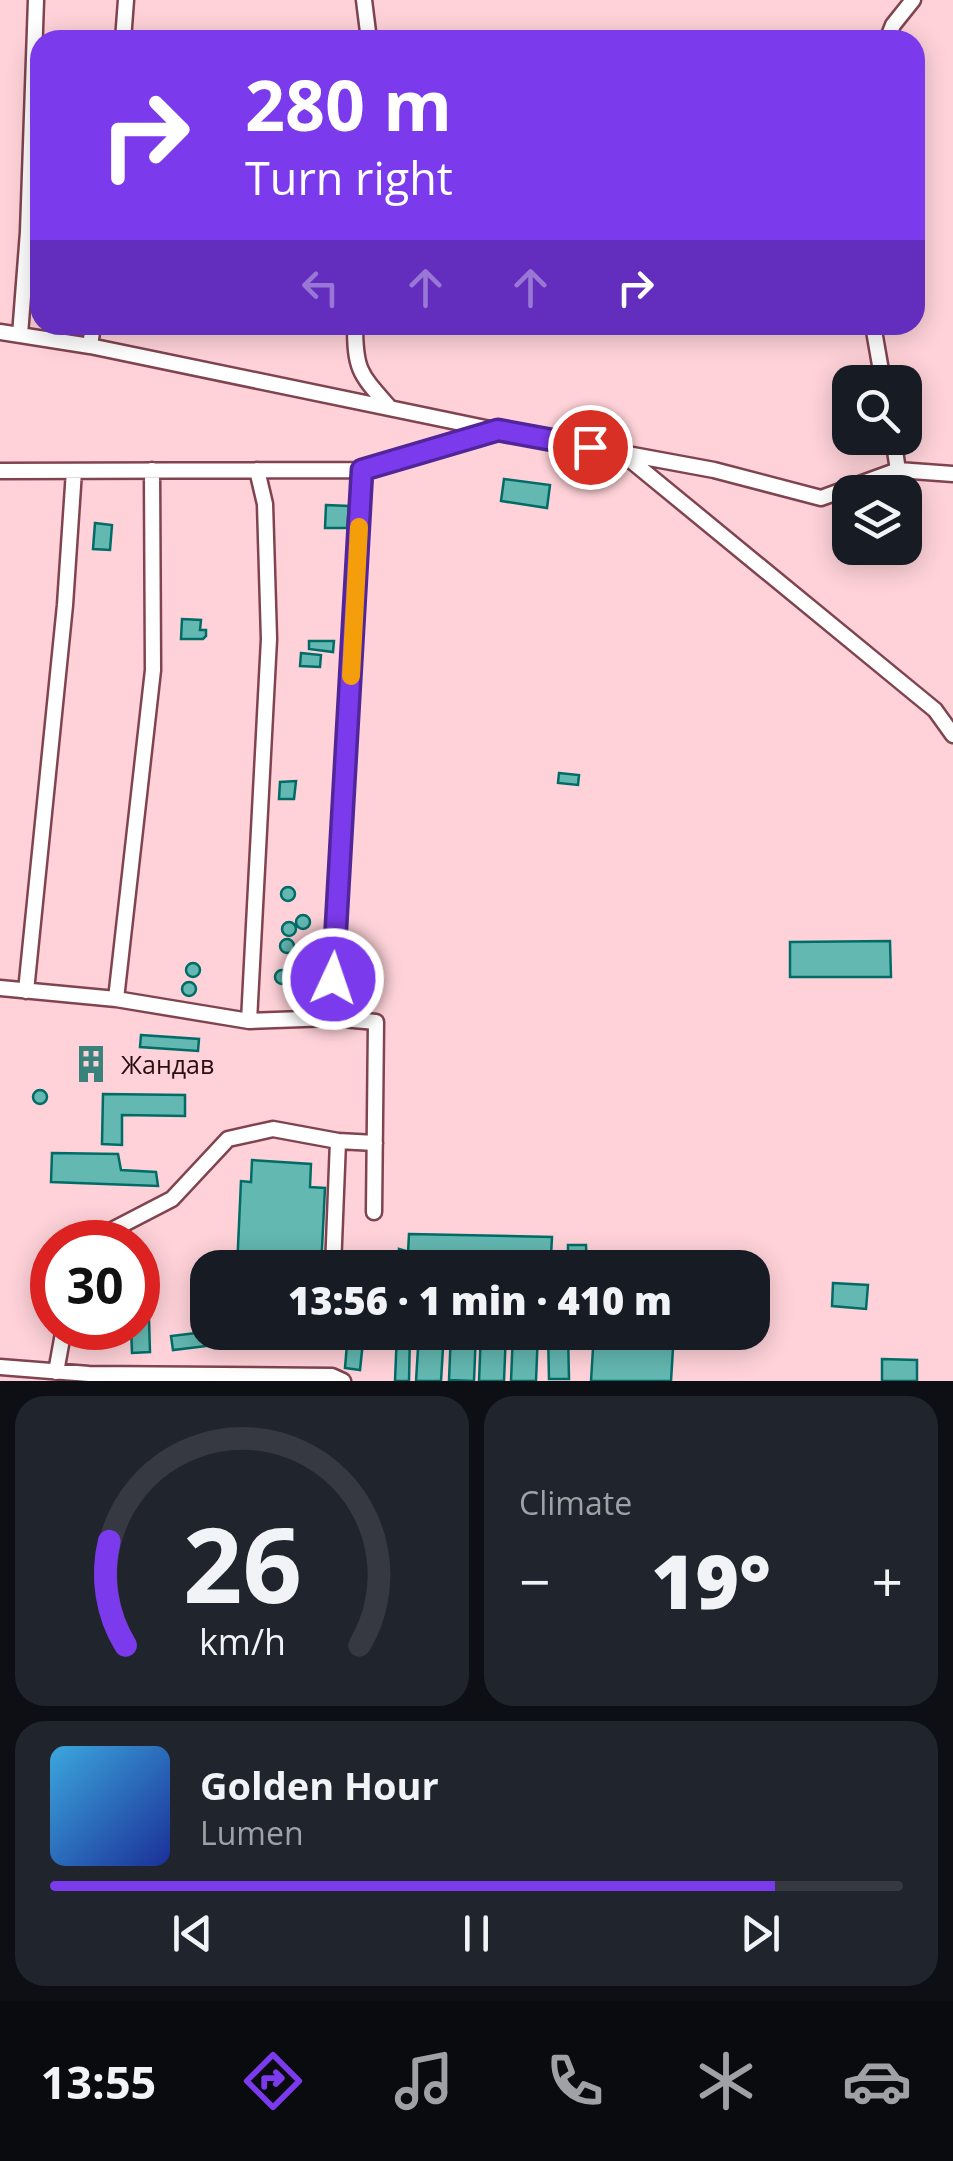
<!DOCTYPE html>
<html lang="en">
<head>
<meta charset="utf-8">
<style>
  :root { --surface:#171b24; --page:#20242c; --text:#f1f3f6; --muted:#9ea1a6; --line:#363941; --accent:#7c3aed }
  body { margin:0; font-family:"Open Sans",sans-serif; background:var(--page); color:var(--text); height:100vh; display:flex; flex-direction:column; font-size:38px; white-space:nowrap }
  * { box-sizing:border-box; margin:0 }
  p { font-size:32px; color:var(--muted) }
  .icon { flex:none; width:55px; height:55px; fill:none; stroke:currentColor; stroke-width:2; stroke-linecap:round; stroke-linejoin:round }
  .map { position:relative; height:1381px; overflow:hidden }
  .details { display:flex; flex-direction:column; gap:15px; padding:15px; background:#0d0f14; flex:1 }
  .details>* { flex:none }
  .top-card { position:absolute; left:30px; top:30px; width:895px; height:305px; border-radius:30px; box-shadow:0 5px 25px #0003; background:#7c3aed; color:#fff; overflow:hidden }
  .buttons { position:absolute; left:832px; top:365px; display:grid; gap:20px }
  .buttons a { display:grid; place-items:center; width:90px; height:90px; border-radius:20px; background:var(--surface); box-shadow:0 5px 25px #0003; font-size:50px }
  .speed { position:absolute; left:30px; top:1220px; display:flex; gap:20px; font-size:50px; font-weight:700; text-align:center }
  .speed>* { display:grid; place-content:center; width:130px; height:130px; border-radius:50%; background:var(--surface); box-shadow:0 5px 25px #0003; line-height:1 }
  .speed .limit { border:15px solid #d22; background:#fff; color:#111 }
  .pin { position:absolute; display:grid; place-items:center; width:85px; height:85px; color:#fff; margin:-42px; border:5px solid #fff; border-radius:50%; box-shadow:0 2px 10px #0007 }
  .me { position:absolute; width:110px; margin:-55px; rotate:3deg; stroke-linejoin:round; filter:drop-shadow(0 0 8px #0008) }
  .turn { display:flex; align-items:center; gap:35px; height:210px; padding:0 50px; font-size:45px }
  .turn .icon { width:130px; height:130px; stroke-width:2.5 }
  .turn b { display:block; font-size:70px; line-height:85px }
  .lanes { display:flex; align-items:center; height:95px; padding:0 50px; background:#0003; justify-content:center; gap:50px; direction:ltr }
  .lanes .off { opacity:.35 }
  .big { font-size:75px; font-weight:800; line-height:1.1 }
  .details .widget { flex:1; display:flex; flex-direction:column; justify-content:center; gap:15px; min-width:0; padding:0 35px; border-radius:30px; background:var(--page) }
  .details .dial { align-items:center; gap:0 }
  .dial svg { height:260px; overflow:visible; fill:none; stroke:var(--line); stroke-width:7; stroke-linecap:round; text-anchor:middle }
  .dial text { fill:var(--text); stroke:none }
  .song { display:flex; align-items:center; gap:30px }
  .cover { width:120px; height:120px; border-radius:15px; background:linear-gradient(135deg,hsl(200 70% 55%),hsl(230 70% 35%)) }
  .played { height:10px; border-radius:5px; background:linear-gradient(90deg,var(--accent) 85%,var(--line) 85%) }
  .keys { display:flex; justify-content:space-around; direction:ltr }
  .heat { display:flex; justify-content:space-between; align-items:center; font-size:55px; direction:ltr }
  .details .tiles { flex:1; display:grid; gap:15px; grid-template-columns:1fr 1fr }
  .widget:last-child { grid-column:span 2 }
  .trip { position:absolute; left:190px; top:1250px; width:580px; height:100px; border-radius:30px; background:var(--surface); box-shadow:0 5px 25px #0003; font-weight:800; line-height:100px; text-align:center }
  .dock { display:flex; height:160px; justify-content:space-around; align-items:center; background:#090b0e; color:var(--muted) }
  .dock .icon { width:70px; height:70px }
  .dock .selected { color:var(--accent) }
  .dock b { font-size:45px; color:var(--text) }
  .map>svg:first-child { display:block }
</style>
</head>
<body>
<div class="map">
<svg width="953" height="1381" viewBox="0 0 953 1381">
  <rect width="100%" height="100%" fill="#fed2d8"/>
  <!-- building -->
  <path fill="#63b8b1" stroke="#016c67" stroke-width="2.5" d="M504,479L550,485L547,508L501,501Z
    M326,505L349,506L347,528H325Z
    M95,523L112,525L110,550L93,549Z
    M182,619L201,620L200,630H206V636L203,639H181Z
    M309,641H334L333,652L309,649Z
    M301,653L321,655L320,667L300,666Z
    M559,773L579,775L578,785L558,783Z
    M296,781L294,799H279L280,782Z
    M281 894a7 7 0 1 1 14 0a7 7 0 1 1-14 0Z
    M296 922a7 7 0 1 1 14 0a7 7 0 1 1-14 0Z
    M282 929a7 7 0 1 1 14 0a7 7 0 1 1-14 0Z
    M280 946a7 7 0 1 1 14 0a7 7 0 1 1-14 0Z
    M890,941L891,977H790V942Z
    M186 970a7 7 0 1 1 14 0a7 7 0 1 1-14 0Z
    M275 977a7 7 0 1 1 14 0a7 7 0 1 1-14 0Z
    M182 989a7 7 0 1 1 14 0a7 7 0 1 1-14 0Z
    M305,996L326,998L327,1012L305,1014Z
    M141,1035L199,1039L198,1051L140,1047Z
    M78,1054L104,1058L102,1074L78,1071Z
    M33 1097a7 7 0 1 1 14 0a7 7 0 1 1-14 0Z
    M103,1094L185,1095V1116L122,1115V1145L102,1144Z
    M52,1153L118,1154L121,1170L156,1172L158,1186L51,1182Z
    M252,1160L311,1164L310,1187L325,1188L321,1268H237L241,1181L251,1182Z
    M409,1234L552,1237L551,1256L408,1253Z
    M568,1245H586L587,1268H568Z
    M399,1249L413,1253L412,1268H399Z
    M547,1259H567V1268H547Z
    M454,1260L479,1261V1268H454Z
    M422,1261L447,1262L446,1268H422Z
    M484,1261L509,1262V1268H484Z
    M516,1262L541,1263V1268H516Z
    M833,1283L868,1285L866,1309L832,1306Z
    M145,1289L148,1315L138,1316V1290Z
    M752,1303L755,1336L697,1337V1332H752Z
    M149,1320L150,1352L132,1353L131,1328H138V1321Z
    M205,1332L207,1346L173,1350L171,1336Z
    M245,1332H302V1341L245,1338Z
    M348,1332H364L360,1370L345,1368Z
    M397,1332H410L409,1381H395Z
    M419,1332H444L441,1381H416Z
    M451,1332H476L474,1381L449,1380Z
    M481,1332H506L504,1381H479Z
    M513,1332H538L536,1381H511Z
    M548,1332H568L569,1379H549Z
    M594,1332H674L671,1381H591Z
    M882,1359L917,1360V1381H882Z"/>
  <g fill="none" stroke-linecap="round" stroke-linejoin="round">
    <!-- minor casing -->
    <g stroke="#804450" stroke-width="19">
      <path id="minor" d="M364,0L369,40
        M123,40L126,0
        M887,40L893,25L913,0
        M355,325C355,371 360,374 390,408
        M873,325L883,382
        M0,332L90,346L495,430
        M20,335L28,232L36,0
        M90,346L93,325
        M893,438L898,470
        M623,454L935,710L953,735
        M0,471L363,470L498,430L714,470L821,498L898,470L953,474
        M0,988L116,999L249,1021L331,1018L376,1022L374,1212
        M26,991L65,605L74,471
        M116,999L153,670L152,470
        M331,1018L363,470
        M249,1021L269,639L265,504L257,470
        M89,1242L172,1199L228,1139L273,1129L338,1141L375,1143
        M333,1268L338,1141
        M0,1367L89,1374L332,1376L343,1381
        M56,1372L64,1328"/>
    </g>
    <!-- minor -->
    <use href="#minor" stroke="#fff" stroke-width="14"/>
  </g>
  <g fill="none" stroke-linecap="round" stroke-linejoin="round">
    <!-- route casing -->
    <g stroke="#51269a" stroke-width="25">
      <path id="route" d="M333,979L362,470L498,430L590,447"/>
    </g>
    <!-- route -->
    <use href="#route" stroke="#7c3aed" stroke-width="18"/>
    <!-- slow -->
    <path stroke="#f59e0b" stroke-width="18" d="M351,676L359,527"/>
  </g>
  <!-- icons -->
  <defs>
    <g id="building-bare" transform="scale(3)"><path d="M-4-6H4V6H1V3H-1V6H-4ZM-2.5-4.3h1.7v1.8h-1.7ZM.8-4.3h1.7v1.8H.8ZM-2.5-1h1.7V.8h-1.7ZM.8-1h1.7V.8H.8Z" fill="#39817b" stroke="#fed2d8" stroke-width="2.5" paint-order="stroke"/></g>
  </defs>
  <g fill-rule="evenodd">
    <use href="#building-bare" x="91" y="1064"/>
  </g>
  <g text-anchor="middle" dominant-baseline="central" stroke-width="9" stroke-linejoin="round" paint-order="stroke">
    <!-- poi labels -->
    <g font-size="25" fill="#270e13" stroke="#fed2d8" text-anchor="start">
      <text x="121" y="1064">Жандав</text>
    </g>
  </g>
</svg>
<div class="buttons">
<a><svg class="icon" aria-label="search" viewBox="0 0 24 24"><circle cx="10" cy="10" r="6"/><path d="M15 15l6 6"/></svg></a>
<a><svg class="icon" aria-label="layers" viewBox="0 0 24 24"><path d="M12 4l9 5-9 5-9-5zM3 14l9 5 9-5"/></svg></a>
</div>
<div class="speed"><div class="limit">30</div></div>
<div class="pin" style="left:590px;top:447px;background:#d93025"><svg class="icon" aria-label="arrive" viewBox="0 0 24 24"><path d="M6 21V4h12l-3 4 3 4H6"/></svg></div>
<svg class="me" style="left:333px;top:979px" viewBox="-20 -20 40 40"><circle r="17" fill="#7c3aed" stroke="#fff" stroke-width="3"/><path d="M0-11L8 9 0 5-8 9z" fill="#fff"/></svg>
<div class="trip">13:56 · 1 min · 410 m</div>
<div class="top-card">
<div class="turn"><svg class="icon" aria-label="right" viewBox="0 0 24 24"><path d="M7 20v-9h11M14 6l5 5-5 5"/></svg><div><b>280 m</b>Turn right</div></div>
<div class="lanes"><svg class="icon off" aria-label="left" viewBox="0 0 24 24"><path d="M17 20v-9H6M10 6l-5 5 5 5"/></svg><svg class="icon off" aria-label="ahead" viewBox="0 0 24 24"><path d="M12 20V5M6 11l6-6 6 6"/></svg><svg class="icon off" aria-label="ahead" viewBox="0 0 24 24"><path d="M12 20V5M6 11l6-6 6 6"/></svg><svg class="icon" aria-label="right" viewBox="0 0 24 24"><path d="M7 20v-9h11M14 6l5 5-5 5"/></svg></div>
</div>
</div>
<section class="details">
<div class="tiles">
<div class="widget dial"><svg viewBox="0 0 100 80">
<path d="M14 69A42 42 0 1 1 86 69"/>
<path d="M14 69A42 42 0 0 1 9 37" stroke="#7c3aed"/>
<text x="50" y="56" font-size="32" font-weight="700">26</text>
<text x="50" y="72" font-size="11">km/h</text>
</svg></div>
<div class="widget"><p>Climate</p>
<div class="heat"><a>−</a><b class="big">19°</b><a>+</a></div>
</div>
<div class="widget">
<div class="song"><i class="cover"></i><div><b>Golden Hour</b><p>Lumen</p></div></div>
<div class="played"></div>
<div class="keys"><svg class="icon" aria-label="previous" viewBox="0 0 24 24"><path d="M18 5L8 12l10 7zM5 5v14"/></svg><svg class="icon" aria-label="pause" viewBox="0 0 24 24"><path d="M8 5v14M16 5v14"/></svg><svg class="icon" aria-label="next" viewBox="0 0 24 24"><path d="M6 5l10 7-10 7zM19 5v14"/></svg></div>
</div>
</div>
</section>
<nav class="dock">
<b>13:55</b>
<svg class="icon selected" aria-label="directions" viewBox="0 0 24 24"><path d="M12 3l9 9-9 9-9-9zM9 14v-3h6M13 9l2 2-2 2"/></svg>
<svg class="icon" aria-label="music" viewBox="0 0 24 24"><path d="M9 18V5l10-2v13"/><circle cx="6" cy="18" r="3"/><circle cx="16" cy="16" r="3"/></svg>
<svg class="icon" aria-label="phone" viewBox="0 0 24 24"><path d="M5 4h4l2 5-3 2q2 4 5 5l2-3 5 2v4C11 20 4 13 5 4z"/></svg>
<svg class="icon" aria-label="climate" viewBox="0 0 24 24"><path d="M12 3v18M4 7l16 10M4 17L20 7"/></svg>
<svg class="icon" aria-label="car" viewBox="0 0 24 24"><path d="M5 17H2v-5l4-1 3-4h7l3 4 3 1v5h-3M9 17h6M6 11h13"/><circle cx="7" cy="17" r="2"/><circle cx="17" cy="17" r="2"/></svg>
</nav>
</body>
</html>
